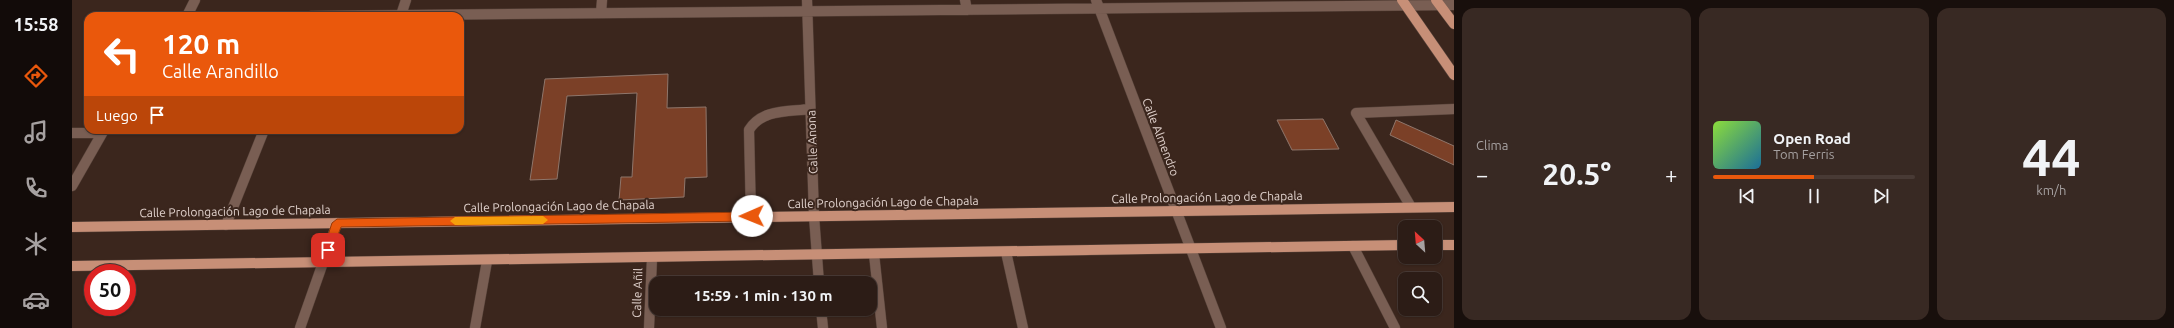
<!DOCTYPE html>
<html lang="es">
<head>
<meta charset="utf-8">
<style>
  :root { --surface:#2c1c16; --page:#382923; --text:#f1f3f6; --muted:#a6a1a1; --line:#483a35; --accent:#ea580c }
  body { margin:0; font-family:Ubuntu,sans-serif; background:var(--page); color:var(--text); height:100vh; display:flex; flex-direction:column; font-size:15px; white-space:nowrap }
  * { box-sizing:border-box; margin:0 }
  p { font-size:13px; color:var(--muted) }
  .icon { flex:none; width:22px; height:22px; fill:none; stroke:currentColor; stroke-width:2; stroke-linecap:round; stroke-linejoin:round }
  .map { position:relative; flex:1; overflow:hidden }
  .panel { display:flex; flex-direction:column; gap:8px; padding:8px; background:#180f0c; width:720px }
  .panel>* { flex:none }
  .top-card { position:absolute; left:12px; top:12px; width:380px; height:122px; border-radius:12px; box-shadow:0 1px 3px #0004,0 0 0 1px var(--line); background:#ea580c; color:#fff; overflow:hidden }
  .needle { width:26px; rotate:334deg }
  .tools { position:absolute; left:1326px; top:220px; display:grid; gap:8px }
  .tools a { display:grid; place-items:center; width:44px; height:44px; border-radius:8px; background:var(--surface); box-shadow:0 1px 3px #0004,0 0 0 1px var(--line); font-size:20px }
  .speed { position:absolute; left:12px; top:264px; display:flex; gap:8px; font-size:20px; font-weight:700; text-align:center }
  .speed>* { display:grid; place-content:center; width:52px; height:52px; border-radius:50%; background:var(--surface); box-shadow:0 1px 3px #0004,0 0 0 1px var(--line); line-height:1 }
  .speed .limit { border:6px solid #d22; background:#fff; color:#111 }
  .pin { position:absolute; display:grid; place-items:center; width:34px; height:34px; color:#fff; margin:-17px; border-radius:8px; box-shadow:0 2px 6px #0006 }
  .me { position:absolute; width:44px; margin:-22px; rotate:269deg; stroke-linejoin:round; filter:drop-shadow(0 0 3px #0008) }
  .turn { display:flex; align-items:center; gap:14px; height:84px; padding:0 12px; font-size:18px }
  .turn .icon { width:52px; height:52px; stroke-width:2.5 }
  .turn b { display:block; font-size:28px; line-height:34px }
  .then { display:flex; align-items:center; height:38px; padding:0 12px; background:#0003; gap:8px; font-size:15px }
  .big { font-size:30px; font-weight:700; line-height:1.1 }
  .panel .card { flex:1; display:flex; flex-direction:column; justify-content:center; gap:6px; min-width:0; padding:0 14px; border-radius:12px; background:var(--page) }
  .panel .dial { align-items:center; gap:0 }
  .dial b { font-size:52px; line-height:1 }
  .song { display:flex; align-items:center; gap:12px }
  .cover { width:48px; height:48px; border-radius:6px; background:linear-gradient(135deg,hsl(90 70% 55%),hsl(200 70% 35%)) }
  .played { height:4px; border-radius:2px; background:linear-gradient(90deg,var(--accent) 50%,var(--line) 50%) }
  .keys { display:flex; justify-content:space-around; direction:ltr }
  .heat { display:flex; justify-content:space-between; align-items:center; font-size:22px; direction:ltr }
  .panel .tiles { flex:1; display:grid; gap:8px; grid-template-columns:repeat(3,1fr) }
  .trip { position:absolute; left:577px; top:276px; width:228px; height:40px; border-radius:12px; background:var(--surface); box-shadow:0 1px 3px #0004,0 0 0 1px var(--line); font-weight:700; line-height:40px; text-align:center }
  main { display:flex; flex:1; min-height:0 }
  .tabs { display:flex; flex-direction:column; width:72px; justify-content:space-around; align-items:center; background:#120b09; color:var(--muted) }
  .tabs .icon { width:28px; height:28px }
  .tabs .selected { color:var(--accent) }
  .tabs b { font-size:18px; color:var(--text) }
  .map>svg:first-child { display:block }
</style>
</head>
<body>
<main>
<nav class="tabs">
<b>15:58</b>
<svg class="icon selected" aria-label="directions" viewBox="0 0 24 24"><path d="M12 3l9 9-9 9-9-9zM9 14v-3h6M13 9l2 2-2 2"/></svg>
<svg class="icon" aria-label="music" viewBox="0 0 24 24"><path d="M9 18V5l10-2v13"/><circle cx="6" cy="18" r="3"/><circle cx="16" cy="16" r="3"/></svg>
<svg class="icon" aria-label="phone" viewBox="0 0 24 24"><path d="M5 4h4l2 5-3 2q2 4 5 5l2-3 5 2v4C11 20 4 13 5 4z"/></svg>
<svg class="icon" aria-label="climate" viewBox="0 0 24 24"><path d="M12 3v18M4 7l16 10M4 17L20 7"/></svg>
<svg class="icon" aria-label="car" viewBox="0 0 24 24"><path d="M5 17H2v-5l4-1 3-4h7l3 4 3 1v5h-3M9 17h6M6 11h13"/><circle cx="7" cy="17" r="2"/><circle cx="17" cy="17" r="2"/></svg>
</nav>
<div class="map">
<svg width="1382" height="328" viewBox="0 0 1382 328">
  <rect width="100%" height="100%" fill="#3b261d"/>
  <!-- building -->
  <path fill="#7b4027" stroke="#8f766b" d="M596,74L595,108L634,107L635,177L613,178L612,197L547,200L549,177H560L565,93L495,96L485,179L458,180L473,79Z
    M1251,119L1267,149L1220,150L1205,120Z
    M1324,120L1382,146V165L1318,135Z"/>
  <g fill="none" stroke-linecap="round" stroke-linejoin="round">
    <!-- minor casing -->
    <g stroke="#564239" stroke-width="11">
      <path id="minor" d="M735,0L742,216L747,283
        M893,0L895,10
        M1024,0L1149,328
        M529,13L530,0
        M329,15L334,0
        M115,16L123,0
        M239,16L1382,5
        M0,133H30
        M0,186L32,130
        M1339,207L1284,113L1382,109
        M679,217L677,130C690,109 715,112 738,109
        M154,225L192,130
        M1281,246L1323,328
        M934,252L951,328
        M802,254L810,328
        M749,309L751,328
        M228,328L265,223
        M403,328L415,261
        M577,328L580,258"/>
    </g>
    <!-- major casing -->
    <g stroke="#564239" stroke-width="11">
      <path id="major" d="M1330,0L1382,75
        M1364,0L1382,24
        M0,227L1382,207
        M1363,245H1382
        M0,266L1333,245"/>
    </g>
    <!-- minor -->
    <use href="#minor" stroke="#795e53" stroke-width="10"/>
    <!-- major -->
    <use href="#major" stroke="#c78f77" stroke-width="10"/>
  </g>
  <!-- route -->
  <path fill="#ea580c" stroke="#983908" d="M680,212L684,216L680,221L269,227L259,253H252L251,250L260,223L265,219Z"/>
  <!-- slow -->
  <path fill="#f59e0b" d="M471,216L476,220L471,224L383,225L378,221L383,217Z"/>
  <g text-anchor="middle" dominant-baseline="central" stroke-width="4" stroke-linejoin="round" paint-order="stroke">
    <!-- street labels -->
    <g font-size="12" fill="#e1d2cd" stroke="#3b261d">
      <text transform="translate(1089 137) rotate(69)">Calle Almendro</text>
      <text transform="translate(740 142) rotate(-92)">Calle Anona</text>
      <text transform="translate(1135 197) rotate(-1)">Calle Prolongación Lago de Chapala</text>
      <text transform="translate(811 202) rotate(-1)">Calle Prolongación Lago de Chapala</text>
      <text transform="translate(487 206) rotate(-1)">Calle Prolongación Lago de Chapala</text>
      <text transform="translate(163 211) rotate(-1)">Calle Prolongación Lago de Chapala</text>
      <text transform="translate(565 293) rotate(-88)">Calle Añil</text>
    </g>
  </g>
</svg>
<div class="tools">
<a><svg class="needle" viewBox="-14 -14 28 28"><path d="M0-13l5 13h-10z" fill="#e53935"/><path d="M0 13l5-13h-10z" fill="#a6a1a1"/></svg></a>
<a><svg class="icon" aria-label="search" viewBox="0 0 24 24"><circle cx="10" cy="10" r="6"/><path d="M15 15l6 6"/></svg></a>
</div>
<div class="speed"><div class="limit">50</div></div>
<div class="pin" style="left:256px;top:250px;background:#d93025"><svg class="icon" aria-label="arrive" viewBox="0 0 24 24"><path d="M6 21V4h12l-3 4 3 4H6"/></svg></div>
<svg class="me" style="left:680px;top:216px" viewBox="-20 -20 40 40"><circle r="19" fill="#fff"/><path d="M0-13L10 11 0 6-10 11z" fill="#ea580c"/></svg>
<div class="trip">15:59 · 1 min · 130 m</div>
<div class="top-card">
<div class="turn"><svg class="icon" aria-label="left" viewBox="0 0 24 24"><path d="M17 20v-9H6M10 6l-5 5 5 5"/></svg><div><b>120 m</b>Calle Arandillo</div></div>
<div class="then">Luego<svg class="icon" aria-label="arrive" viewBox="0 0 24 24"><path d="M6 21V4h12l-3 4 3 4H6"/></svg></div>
</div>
</div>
<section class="panel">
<div class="tiles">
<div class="card"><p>Clima</p>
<div class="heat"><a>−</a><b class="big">20.5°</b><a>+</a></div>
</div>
<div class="card">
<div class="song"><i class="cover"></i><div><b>Open Road</b><p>Tom Ferris</p></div></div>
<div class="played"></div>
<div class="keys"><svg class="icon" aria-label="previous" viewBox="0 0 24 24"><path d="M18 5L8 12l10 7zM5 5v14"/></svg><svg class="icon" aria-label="pause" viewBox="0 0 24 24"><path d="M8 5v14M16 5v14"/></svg><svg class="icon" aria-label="next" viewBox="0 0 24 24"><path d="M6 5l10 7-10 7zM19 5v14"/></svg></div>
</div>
<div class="card dial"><b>44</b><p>km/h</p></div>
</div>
</section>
</main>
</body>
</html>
